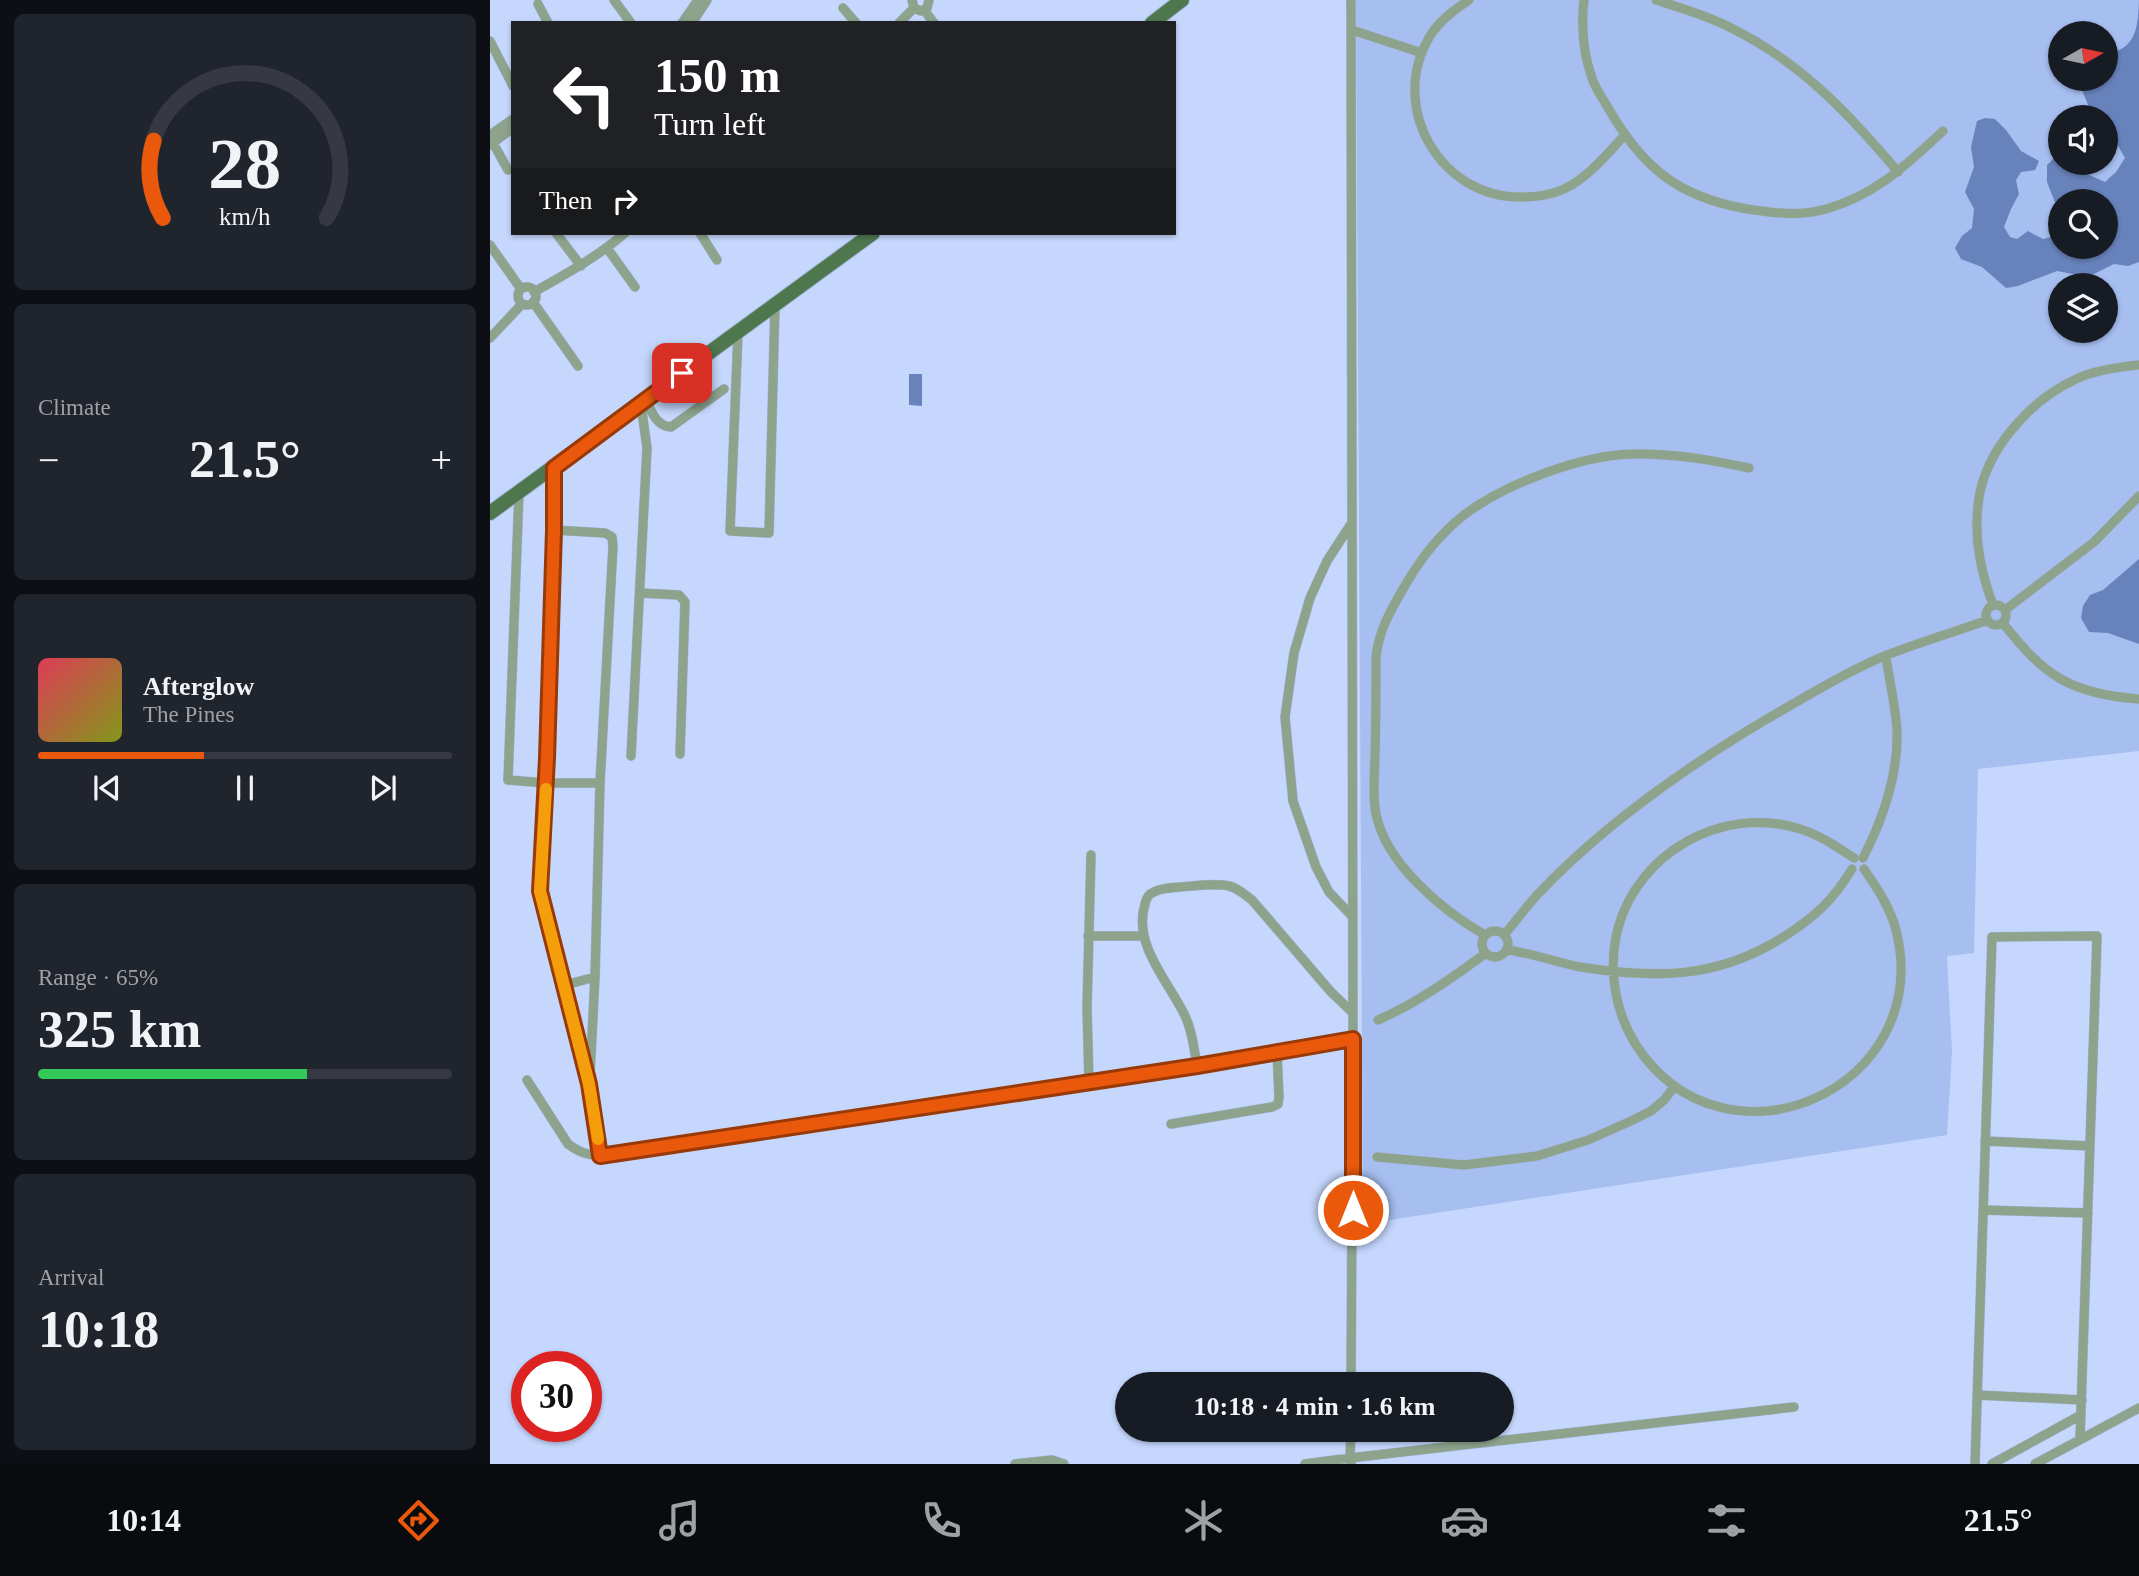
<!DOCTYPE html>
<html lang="en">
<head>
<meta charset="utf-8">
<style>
  :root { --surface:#171b24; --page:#20242c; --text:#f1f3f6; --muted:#9ea1a6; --line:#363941; --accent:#ea580c }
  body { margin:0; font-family:"Times New Roman",serif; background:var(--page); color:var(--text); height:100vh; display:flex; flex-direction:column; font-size:26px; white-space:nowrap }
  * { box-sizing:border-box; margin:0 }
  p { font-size:23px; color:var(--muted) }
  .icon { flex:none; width:38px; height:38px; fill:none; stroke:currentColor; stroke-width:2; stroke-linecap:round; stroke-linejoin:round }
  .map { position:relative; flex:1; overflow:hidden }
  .panel { display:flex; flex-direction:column; gap:14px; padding:14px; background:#0d0f14; width:490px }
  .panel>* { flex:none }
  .hud { position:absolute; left:21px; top:21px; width:665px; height:214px; border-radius:0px; box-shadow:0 2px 5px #0004; background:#202124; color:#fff; overflow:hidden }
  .needle { width:46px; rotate:81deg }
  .tools { position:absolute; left:1558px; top:21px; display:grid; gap:14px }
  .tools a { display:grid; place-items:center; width:70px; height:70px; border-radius:50%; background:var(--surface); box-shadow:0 2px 5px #0004; font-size:35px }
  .speed { position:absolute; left:21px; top:1351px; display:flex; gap:14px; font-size:35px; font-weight:700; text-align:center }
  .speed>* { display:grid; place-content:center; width:91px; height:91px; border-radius:50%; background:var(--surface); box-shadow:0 2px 5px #0004; line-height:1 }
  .speed .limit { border:10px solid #d22; background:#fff; color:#111 }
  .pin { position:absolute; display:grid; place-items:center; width:60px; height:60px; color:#fff; margin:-30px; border-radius:14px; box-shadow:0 4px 10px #0006 }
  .me { position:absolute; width:77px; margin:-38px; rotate:0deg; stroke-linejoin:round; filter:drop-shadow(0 0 5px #0008) }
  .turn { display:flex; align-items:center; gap:24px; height:147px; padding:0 28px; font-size:32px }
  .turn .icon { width:91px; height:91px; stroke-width:2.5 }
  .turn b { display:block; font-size:49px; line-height:60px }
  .then { display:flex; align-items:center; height:66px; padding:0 28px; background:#0003; gap:14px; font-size:26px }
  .big { font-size:52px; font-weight:800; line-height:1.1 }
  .panel .widget { flex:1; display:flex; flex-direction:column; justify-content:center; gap:10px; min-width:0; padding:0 24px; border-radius:10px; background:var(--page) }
  .panel .dial { align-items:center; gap:0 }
  .dial svg { height:182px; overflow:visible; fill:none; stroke:var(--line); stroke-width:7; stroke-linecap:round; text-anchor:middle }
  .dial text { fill:var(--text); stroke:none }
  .song { display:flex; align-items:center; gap:21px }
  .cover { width:84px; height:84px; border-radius:10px; background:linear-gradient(135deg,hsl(350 70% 55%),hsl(70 70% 35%)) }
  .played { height:7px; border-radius:4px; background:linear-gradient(90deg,var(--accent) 40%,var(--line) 40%) }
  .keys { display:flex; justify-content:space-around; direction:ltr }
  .heat { display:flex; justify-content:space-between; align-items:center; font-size:38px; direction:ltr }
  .charge { height:10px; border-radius:5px; background:linear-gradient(90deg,#34c759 65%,var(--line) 0) }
  .trip { position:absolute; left:625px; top:1372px; width:399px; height:70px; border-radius:35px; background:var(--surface); box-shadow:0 2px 5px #0004; font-weight:800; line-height:70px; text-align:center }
  .tab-bar { display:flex; height:112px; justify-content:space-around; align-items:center; background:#090b0e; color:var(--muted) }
  .tab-bar .icon { width:49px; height:49px }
  .tab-bar .selected { color:var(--accent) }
  .tab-bar b { font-size:32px; color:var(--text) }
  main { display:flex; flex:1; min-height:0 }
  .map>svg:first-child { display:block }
</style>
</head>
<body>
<main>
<section class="panel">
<div class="widget dial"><svg viewBox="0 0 100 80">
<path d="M14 69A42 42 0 1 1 86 69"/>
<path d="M14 69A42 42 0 0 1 10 35" stroke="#ea580c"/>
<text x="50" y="56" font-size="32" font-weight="700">28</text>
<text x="50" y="72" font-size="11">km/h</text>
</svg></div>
<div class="widget"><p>Climate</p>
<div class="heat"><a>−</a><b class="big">21.5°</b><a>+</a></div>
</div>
<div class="widget">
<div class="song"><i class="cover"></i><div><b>Afterglow</b><p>The Pines</p></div></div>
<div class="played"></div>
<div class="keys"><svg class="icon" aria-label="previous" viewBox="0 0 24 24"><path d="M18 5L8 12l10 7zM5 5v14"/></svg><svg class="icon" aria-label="pause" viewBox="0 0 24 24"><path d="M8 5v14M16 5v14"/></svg><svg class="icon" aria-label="next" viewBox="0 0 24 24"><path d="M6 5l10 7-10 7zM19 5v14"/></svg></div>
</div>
<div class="widget"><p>Range · 65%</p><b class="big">325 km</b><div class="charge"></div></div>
<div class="widget"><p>Arrival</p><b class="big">10:18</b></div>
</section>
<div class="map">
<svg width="1649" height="1464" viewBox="0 0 1649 1464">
  <rect width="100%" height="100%" fill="#c5d7fd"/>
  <!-- green -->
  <path fill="#a6bef0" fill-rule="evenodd" d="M866,0H1649V751L1488,769L1484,953L1457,956L1462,1052L1457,1135L873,1224ZM1570,33H1615V79H1570ZM1570,117H1615V163H1570ZM1570,201H1615V247H1570ZM1570,285H1615V331H1570Z"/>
  <!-- water -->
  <path fill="#6883bc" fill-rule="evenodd" d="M1649,0V262L1638,266L1624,264L1598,277L1567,271L1528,286L1516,288L1492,267L1471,259L1465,248L1472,236L1482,228L1484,209L1475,192L1484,167L1481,147L1487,121L1495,118L1505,119L1516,130L1531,151L1549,161L1545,170L1531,172L1526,180L1529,194L1521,209L1514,227L1520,237L1527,239L1538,231L1553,239L1561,237L1566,205L1557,182V165L1563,159L1615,182L1626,172L1635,158L1627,144L1615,135V117H1603L1592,90V79H1615V54C1647,50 1648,26 1649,0ZM1570,201H1615V247H1570Z
    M419,374H432V406L419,405Z
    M1649,559V644L1618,633L1599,632L1591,618L1593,606L1600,595L1613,590Z"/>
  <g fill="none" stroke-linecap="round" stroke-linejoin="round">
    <!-- minor casing -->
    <g stroke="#a6b6d8" stroke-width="10">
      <path id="minor" d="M124,0L141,23
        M422,0L424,8L431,11L437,8L439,0
        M861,0L863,1039L861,1384
        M979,0C964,10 949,21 940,36C897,107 951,199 1032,197C1047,197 1061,195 1074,189C1098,178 1116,155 1134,136
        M1094,0C1091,27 1093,53 1102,78C1105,88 1112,97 1117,106C1135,138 1158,169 1191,187C1215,200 1245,208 1272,211C1292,214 1316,215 1336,209C1386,195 1416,165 1453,131
        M1166,0C1194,9 1221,17 1247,31C1312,64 1361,116 1408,172
        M48,4L58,23
        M353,8L366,23
        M434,10L444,23
        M192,23L208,0
        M202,23L217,0
        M409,23L424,8
        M862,30L932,53
        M0,41L23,86
        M0,135L23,119
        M3,143L18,170
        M0,145L23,128
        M66,233L91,266
        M210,233L227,260
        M0,245L31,289
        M117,248L145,287
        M28 296a9 9 0 1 1 18 0a9 9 0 1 1-18 0Z
        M44,292C76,274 107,257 135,233
        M43,302L88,366
        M248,333L240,531L279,533L285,305
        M0,338L32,304
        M156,400C162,412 166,426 181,427L234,389
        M64,468L56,783L50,891L99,1084L110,1156
        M29,493L18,780L56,783H110L123,546L122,537L115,533L64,530
        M861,524L837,561L820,598L804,653L795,717L803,801L826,867L839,892L862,916
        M150,593L189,595L195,602L190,754
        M1496 615a10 10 0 1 1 20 0a10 10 0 1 1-20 0Z
        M1503,605C1491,572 1484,541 1488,505C1493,452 1539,401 1586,379C1605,370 1628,367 1649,365
        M1515,610L1604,542L1649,496
        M1513,623C1554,676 1581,694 1649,699
        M141,756L157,448L151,404
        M1364,858C1346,846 1328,834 1307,828C1232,806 1149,852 1128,928C1118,967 1124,1010 1146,1045C1235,1182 1446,1089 1406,930C1400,907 1387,888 1374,869
        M1373,858C1393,819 1408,777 1407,732C1406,707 1399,681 1396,656
        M992 944a13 13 0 1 1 26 0a13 13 0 1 1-26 0Z
        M995,935C953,911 896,864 886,814C882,795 885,774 885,754C886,722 886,689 886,657C889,629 902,608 916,584C931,558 950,534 974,515C1015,484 1091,455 1143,454C1182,453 1221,460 1259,468
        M1014,935C1026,921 1036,907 1048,894C1117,821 1203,762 1289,712C1324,692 1360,670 1397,655C1430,642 1464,632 1498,620
        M598,936H654
        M1017,950C1042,953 1065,962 1090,967C1166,979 1228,979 1295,936C1326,916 1343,900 1362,869
        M75,985L105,977
        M888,1020C927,1003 962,978 996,953
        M707,1066C704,1049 703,1034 696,1018C681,984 642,946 655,904C656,899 658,894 664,892C671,888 682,888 690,887C705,886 725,883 739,886C748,888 755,895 762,900L841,992L863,1013
        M100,1075L105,977L110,783
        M37,1080L78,1144C89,1152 97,1155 110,1156L707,1066L863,1039
        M599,1082L597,1008L601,855
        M681,1124L782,1107L788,1104L789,1097L787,1052
        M1495,1141L1600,1146
        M887,1157L974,1165L1047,1156L1098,1140L1141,1121L1161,1111L1174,1100L1185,1086
        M1493,1210L1598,1213
        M1487,1395L1592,1400
        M525,1464L562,1460L574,1464
        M815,1464L860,1458L861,1430
        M861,1464L860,1458L1304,1407
        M1485,1464L1502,937L1607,936L1590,1439
        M1502,1464L1591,1415
        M1545,1464L1649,1408"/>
    </g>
    <!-- primary casing -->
    <g stroke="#a6b6d8" stroke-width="16">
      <path id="primary" d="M662,23L692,0
        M0,513L383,233"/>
    </g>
    <!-- minor -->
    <use href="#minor" stroke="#8da38c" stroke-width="9"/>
    <!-- primary -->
    <use href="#primary" stroke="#4e774e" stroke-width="14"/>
  </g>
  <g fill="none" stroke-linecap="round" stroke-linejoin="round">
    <!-- route casing -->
    <g stroke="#983908" stroke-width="18">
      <path id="route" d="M192,373L64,468V530L57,758L50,891L99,1084L110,1156L707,1066L863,1039V1210"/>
    </g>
    <!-- route -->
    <use href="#route" stroke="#ea580c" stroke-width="12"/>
    <!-- slow -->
    <path stroke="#f59e0b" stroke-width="12" d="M56,789L50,891L99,1084L108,1139"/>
  </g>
</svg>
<div class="tools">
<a><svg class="needle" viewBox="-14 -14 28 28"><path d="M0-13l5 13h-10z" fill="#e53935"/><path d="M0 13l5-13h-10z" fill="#9ea1a6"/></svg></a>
<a><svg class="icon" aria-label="sound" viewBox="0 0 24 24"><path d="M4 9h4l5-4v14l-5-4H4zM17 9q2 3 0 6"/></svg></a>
<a><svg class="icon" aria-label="search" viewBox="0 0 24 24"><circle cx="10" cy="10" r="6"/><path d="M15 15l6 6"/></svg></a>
<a><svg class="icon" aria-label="layers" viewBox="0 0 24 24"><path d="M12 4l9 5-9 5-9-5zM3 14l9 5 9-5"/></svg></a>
</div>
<div class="speed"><div class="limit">30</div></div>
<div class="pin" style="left:192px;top:373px;background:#d93025"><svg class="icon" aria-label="arrive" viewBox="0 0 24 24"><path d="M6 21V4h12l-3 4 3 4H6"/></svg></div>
<svg class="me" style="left:863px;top:1210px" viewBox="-20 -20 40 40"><circle r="17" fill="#ea580c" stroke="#fff" stroke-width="3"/><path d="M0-11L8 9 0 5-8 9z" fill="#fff"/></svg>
<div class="trip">10:18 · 4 min · 1.6 km</div>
<div class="hud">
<div class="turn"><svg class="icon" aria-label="left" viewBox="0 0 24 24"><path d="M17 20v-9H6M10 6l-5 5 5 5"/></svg><div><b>150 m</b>Turn left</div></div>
<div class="then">Then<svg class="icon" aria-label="right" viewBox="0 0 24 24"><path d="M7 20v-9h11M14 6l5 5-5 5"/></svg></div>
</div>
</div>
</main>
<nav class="tab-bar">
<b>10:14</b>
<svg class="icon selected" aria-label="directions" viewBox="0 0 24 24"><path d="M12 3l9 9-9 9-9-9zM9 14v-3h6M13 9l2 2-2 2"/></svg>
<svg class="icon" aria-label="music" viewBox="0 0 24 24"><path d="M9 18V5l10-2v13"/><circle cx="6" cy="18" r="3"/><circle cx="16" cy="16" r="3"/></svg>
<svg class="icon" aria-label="phone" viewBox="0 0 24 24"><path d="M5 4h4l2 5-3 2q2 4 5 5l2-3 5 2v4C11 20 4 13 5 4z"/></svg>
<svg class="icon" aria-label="climate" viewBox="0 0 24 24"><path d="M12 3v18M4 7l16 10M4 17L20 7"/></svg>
<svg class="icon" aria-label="car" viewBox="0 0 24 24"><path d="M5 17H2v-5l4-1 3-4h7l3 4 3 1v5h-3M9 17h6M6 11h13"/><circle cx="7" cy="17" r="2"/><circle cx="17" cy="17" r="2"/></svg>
<svg class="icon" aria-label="filters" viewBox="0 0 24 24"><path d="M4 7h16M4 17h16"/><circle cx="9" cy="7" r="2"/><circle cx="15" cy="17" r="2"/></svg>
<b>21.5°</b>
</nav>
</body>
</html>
